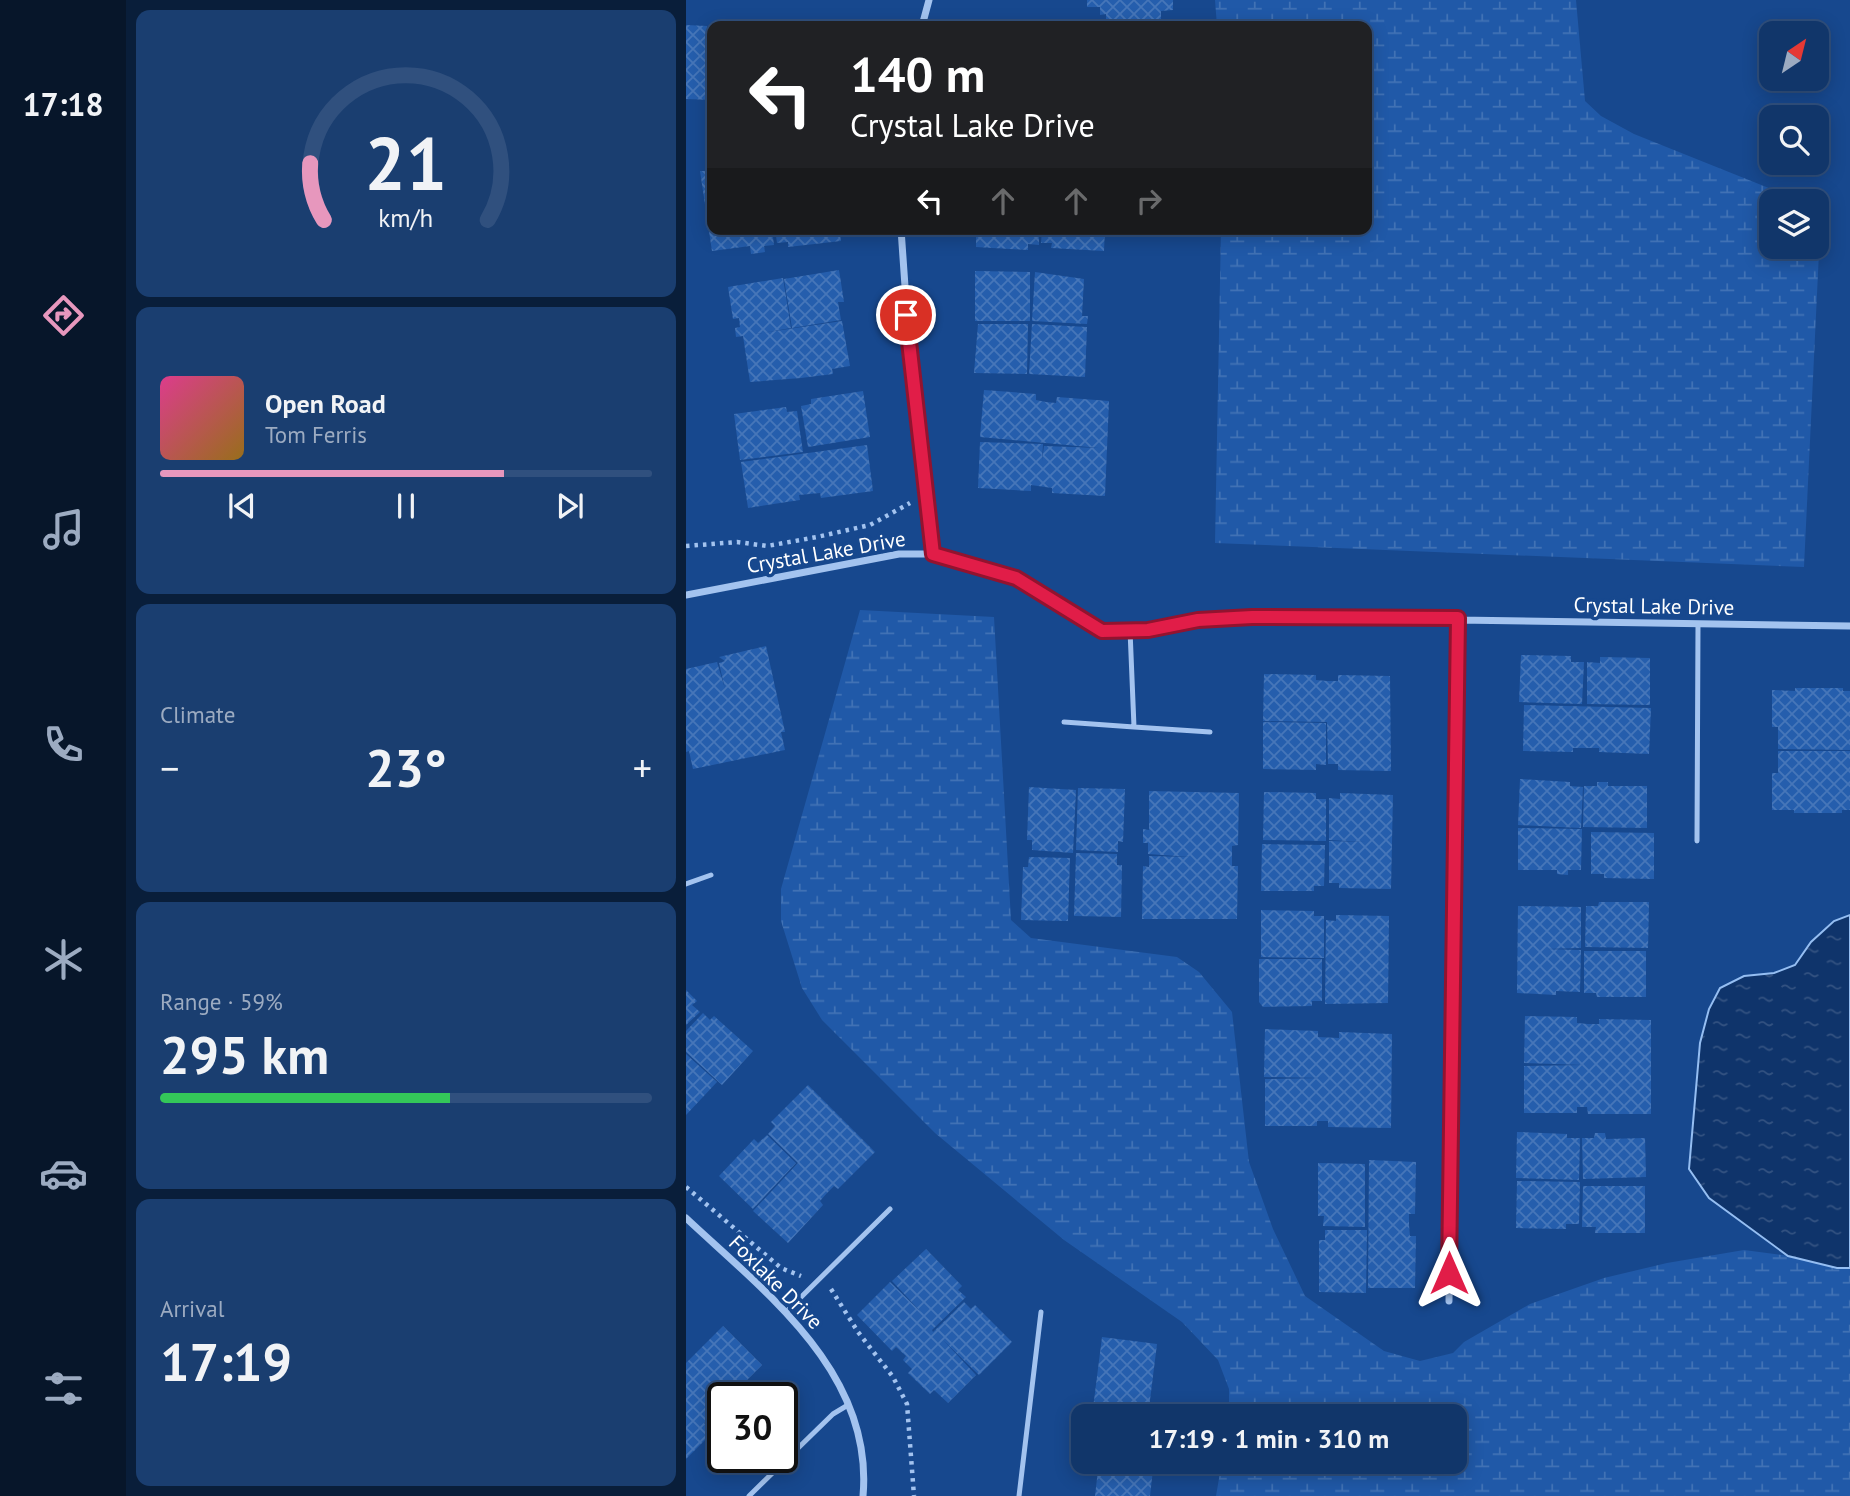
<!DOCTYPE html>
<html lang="en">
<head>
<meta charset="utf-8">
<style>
  :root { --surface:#11366a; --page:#1a3e70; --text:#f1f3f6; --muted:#9cabc1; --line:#30507e; --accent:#e797bd }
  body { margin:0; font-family:"PT Sans",sans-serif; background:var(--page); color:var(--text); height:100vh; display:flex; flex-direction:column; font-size:26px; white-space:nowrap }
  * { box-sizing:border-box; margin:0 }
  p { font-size:23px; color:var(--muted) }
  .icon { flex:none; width:38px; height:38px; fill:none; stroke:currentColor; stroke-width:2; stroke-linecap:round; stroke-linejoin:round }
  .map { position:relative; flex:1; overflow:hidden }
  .details { display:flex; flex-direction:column; gap:10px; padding:10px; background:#091e3a; width:560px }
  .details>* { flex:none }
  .top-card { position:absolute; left:21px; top:21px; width:665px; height:214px; border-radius:14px; box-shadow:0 4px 18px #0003,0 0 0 2px var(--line); background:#202124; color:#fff; overflow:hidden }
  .needle { width:46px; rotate:35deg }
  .controls { position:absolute; left:1073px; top:21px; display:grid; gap:14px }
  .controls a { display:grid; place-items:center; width:70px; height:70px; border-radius:14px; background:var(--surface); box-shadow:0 4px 18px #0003,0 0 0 2px var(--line); font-size:35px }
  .speed { position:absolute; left:21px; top:1382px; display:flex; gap:14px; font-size:35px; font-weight:700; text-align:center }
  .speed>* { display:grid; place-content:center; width:91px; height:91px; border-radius:50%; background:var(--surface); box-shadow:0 4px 18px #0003,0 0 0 2px var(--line); line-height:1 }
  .speed .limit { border:4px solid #111; border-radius:10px; background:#fff; color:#111 }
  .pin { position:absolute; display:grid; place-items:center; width:60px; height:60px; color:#fff; margin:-30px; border:4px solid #fff; border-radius:50%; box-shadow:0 2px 7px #0007 }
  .me { position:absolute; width:77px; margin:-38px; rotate:0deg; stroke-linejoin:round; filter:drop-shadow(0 0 5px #0008) }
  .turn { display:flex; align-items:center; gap:24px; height:147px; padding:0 28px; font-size:32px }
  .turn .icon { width:91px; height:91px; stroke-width:2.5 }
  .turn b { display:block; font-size:49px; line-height:60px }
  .lanes { display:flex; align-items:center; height:66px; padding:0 28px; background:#0003; justify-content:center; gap:35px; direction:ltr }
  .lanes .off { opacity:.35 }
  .big { font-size:52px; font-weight:700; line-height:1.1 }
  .details .tile { flex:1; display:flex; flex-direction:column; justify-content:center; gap:10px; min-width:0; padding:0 24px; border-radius:14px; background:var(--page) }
  .details .dial { align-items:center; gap:0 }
  .dial svg { height:182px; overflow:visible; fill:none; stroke:var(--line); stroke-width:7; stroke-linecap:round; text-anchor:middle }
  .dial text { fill:var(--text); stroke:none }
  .song { display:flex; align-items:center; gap:21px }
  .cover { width:84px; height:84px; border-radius:10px; background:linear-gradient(135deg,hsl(330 70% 55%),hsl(40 70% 35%)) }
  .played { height:7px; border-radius:4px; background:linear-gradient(90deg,var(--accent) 70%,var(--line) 70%) }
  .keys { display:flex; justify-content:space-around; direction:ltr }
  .heat { display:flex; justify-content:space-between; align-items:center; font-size:38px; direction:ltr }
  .charge { height:10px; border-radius:5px; background:linear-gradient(90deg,#34c759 59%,var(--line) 0) }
  .trip { position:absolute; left:385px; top:1404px; width:396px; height:70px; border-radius:14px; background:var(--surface); box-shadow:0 4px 18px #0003,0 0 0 2px var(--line); font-weight:700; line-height:70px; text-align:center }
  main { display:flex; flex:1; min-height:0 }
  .dock { display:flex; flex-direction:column; width:126px; justify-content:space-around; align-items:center; background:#07162a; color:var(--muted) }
  .dock .icon { width:49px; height:49px }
  .dock .active { color:var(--accent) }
  .dock b { font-size:32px; color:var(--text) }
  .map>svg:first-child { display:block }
</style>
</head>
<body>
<main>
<nav class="dock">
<b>17:18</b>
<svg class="icon active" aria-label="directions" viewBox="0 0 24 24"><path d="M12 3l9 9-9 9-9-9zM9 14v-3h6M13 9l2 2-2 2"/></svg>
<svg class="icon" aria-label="music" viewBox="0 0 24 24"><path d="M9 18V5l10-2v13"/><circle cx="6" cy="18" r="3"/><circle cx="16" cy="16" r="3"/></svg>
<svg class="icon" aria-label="phone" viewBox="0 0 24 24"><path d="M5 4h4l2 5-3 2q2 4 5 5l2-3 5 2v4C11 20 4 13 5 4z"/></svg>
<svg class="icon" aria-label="climate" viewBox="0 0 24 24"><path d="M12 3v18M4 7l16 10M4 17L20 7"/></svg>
<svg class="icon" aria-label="car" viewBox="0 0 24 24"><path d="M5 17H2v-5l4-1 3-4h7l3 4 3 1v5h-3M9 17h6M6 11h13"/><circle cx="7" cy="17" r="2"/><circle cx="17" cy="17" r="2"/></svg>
<svg class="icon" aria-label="filters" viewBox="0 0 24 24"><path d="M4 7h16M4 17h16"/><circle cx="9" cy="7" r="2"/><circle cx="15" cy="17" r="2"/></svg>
</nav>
<section class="details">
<div class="tile dial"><svg viewBox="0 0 100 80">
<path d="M14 69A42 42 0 1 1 86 69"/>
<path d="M14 69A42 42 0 0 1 8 44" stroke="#e797bd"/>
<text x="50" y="56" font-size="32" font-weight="700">21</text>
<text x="50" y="72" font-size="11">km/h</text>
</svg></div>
<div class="tile">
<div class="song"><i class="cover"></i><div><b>Open Road</b><p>Tom Ferris</p></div></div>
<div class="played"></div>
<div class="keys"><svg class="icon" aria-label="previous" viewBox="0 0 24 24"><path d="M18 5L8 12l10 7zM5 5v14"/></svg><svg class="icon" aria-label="pause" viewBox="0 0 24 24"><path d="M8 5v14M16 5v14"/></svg><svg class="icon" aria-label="next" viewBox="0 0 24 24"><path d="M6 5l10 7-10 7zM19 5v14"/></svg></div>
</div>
<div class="tile"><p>Climate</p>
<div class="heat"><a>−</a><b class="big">23°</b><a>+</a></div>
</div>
<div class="tile"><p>Range · 59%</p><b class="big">295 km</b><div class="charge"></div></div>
<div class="tile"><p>Arrival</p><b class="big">17:19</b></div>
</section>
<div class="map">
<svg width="1164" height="1496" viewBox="0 0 1164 1496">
  <defs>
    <pattern id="wetland-marsh" width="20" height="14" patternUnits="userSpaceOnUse" patternTransform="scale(1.75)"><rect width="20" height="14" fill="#2059a8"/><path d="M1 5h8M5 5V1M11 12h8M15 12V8" fill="none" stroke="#4172b5"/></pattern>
    <pattern id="water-ripples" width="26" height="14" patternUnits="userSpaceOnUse" patternTransform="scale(1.75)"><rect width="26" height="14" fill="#0f346b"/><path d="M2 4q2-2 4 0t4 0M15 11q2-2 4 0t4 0" fill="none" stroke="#335281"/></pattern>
    <pattern id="building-cross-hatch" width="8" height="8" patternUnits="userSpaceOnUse" patternTransform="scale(1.75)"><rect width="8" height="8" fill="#255ead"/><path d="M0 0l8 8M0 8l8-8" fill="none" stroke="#4676b9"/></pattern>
  </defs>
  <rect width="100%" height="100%" fill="#17488e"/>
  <!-- wetland -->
  <path fill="url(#wetland-marsh)" d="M529,0H890L899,101L915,116L948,134L1115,201H1085V247H1130L1131,208L1135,210L1118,567L529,543L535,229H681V26H531Z
    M174,610L308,617L325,920L345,938L491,957L513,972L546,1012L563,1162L587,1229L619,1296L698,1351L734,1361L767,1353L778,1342L844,1304L918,1278L981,1263L1058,1250L1112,1257L1151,1268H1164V1496H530L536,1461H768V1416H543V1389L532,1360L496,1322L378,1240L249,1133L136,1020L116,988L95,921V889Z"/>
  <!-- water -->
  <path fill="url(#water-ripples)" stroke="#95bef2" stroke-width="2" d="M1164,915V1268H1151L1102,1256L1023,1198L1003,1169L1014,1043L1023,1009L1034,988L1058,976L1088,973L1109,965L1125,942L1148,921Z"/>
  <!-- building -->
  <path fill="url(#building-cross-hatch)" d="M401,0H487V10L475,11V26H420V14L414,15V7H401Z
    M0,25L21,26V39H26V100L0,99Z
    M22,163H26V210L20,211L14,171H23Z
    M26,211V229H86L88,245L78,246L79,252L65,254L64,246L26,251L20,212Z
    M89,229H153L155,241L102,247V242L91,243Z
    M290,229H353V245L342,244V250L290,247Z
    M356,229H419L418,251L365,248L366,243H355Z
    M153,270L158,302H152L155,320L106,328L98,279Z
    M289,271L344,272V321H289Z
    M349,272L398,279L396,316H402L401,324L346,321Z
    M97,278L105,328L70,334L156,321L164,366L146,369L147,374L115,378L64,382L57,336L50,337L49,328L54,327L53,318L47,319L42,287Z
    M292,324H342L341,374L288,373Z
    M346,324L401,327L399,377L343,374Z
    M298,390L350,394V400L360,402L370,403L371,397L423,401L419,496L366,493V488L345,485V491L292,488L294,442L357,444L356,461L358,446L413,448L294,437Z
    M177,391L184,437L122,447L115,406L125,404V399Z
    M100,407L101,412L111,411L117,452L54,460L48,414Z
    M181,445L187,491L135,498L134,493L113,495L114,500L62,508L55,462Z
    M80,646L99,732H95L99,750L7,769L3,751L0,752V669L31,662L39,689L33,663L39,661L33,657Z
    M835,655L885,656V662H898L896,704L833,702Z
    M914,657L964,658V705L901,704V662L914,663Z
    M578,674L630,675V680L641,681H652V675L704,676L705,771L652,770V764H642L641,722L577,721Z
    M1109,688H1157V691H1164V750L1092,749V727H1086V690L1109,691Z
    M838,705L965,708L963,754L913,752V748H887V752L837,751Z
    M577,722L640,723V765L630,764V770L577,769Z
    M1092,751H1164V810H1156V813H1108V810H1086V773H1092Z
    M834,779L884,782V786L897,787L895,828L832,825Z
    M911,782H922V786H961V828L897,827L898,786H911Z
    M343,787L390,790L387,853L346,850V840H341Z
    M392,788L439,789L437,842L432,841V852L390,850Z
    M463,791L553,793L552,845L546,846V866H552L551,919H456L457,866L463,867V856L505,857L462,854V843H457V829L463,830Z
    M578,792L630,793V799H640V841L577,840Z
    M654,793L707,795L705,889L653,888V883H643V841L680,842L643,840V798L654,799Z
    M832,828L896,829L895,870H882V875L871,874V870H832Z
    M905,832L968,833V879L918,878V874H905Z
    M576,844L639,845L638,886H628V891H575Z
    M390,853L431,854V865H436L435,917L388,916Z
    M343,857L384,858L382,921L335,920L337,867H342Z
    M913,902H963L962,948L899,947L900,906H912Z
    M832,906L895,907V948L859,949L895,950L894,992L870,991V995L831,993Z
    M575,910L628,911V916H638V958L575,957Z
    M650,915L703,916L702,1003L639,1004L640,920L650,921Z
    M898,951H960V997H911L910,993H898Z
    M573,959H636V1001H626V1006L577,1007L573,1002Z
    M0,990L11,1001L6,1005L14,1012L0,1025Z
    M17,1013L24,1020L28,1016L67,1051L36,1085L0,1052V1031Z
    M839,1016L891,1017V1023L902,1024H913V1019L965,1020V1114H902L901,1107H891V1113H838V1066L898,1065L838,1063Z
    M579,1029L632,1031V1037L653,1038V1032L706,1034L705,1128L642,1127V1121H631V1126H579V1079L637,1078L578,1077Z
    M0,1054L31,1082L0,1115Z
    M122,1085L189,1152L152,1189L148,1186L141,1193L134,1201L137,1205L102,1243L67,1211L112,1163L82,1134L89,1126L85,1122Z
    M831,1132L881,1134V1138H894L893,1180L830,1178Z
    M909,1133H919L920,1139L959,1138L960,1177L897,1179L896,1138H908Z
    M81,1135L110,1163L67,1209L33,1176L68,1139L72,1143Z
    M683,1160L730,1162L729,1214H723V1225L724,1236H730L729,1288H682Z
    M632,1163L679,1164V1227L637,1226L638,1216H632Z
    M831,1181L894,1182L893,1224H880V1229L830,1228Z
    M897,1186H959V1233H909L910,1227H896Z
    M639,1230H681L680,1293L633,1292V1240H639Z
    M240,1249L276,1286L272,1290L280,1297L246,1330L247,1332L278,1302L285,1309L289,1305L326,1342L293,1375L257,1340L290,1375L262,1403L248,1390L244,1394L222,1373L226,1369L217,1360L220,1356L210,1347L206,1351L171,1315L204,1282L235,1312L206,1281Z
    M37,1326L76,1365L43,1398H37V1404L18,1423L27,1432L0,1459V1363Z
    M416,1337L471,1344L462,1416H406Z
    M413,1461H468L464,1496H409Z"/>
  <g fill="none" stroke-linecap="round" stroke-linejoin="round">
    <!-- path -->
    <path stroke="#a3c3ef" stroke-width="4.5" stroke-dasharray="3.5 5" stroke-linecap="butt" d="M0,546L51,542L81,546L131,537L184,525L224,503
      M0,1187L95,1268L115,1276
      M145,1289L172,1332L207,1377L221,1404L228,1496"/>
    <!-- lane -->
    <path stroke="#a3c3ef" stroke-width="5" d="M444,630L448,727L524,732
      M378,722L448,727
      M1011,841L1012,625
      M0,884L25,875
      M100,1312L204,1209
      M63,1496L147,1414L162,1405
      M333,1496L355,1312"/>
    <!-- street -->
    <path stroke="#a3c3ef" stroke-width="7" d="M236,26L243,0
      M215,229L221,315L247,554
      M0,595L213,554H247L330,578L416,631L462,630L512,619L566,617L1164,626
      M0,1218C80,1293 188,1373 177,1496
      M763,1301L772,618"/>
  </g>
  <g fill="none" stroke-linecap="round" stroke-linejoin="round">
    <!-- route casing -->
    <g stroke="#92132f" stroke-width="18">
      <path id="route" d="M220,315L247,554L330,578L416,631L462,630L512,620L566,617L772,618L763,1273"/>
    </g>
    <!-- route -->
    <use href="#route" stroke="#e11d48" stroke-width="12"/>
  </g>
  <g text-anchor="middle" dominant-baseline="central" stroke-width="7" stroke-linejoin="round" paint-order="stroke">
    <!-- street labels -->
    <g font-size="21" fill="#fff" stroke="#17488e">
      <text transform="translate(140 552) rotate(-10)">Crystal Lake Drive</text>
      <text transform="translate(968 606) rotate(1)">Crystal Lake Drive</text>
      <text transform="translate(90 1282) rotate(45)">Foxlake Drive</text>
    </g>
  </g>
</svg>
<div class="controls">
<a><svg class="needle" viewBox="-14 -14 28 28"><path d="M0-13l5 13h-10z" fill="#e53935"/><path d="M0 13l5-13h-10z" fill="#9cabc1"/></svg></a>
<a><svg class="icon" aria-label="search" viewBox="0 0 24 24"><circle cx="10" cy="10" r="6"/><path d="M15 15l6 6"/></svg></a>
<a><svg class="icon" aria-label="layers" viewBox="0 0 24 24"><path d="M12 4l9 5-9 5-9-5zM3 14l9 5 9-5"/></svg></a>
</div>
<div class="speed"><div class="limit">30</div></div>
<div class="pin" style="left:220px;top:315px;background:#d93025"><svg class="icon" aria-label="arrive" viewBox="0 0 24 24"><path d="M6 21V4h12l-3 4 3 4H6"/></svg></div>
<svg class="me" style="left:763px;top:1273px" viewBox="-20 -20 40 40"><path d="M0-17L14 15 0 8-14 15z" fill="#e11d48" stroke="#fff" stroke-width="4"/></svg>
<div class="trip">17:19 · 1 min · 310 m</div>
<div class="top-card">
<div class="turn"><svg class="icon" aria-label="left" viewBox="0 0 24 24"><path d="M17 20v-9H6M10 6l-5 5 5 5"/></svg><div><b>140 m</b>Crystal Lake Drive</div></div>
<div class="lanes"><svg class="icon" aria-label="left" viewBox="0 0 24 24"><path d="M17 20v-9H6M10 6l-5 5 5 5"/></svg><svg class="icon off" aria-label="ahead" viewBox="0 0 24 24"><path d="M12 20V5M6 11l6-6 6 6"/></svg><svg class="icon off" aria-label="ahead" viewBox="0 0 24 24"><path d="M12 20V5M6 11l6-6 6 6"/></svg><svg class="icon off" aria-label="right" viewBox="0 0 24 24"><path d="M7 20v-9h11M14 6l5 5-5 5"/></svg></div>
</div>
</div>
</main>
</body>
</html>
